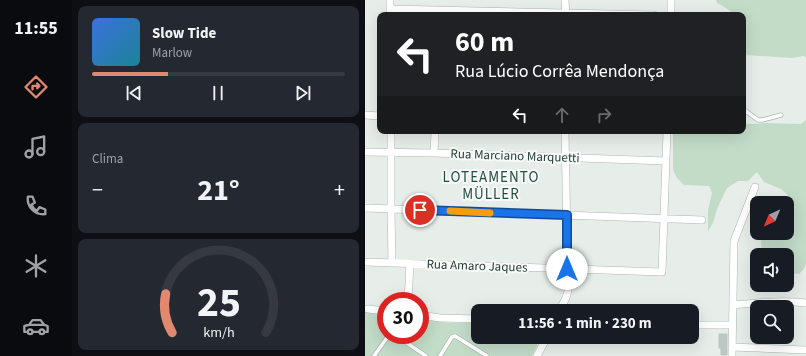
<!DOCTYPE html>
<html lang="pt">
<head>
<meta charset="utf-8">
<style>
  :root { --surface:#171b24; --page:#242831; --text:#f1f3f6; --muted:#9ea1a6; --line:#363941; --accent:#e28770 }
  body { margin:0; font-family:"Source Sans 3",sans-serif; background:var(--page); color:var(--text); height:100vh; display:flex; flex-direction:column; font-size:15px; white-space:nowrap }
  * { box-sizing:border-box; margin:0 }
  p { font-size:13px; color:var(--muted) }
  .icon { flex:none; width:22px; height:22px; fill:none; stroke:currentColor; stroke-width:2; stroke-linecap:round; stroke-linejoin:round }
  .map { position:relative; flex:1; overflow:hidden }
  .sheet { display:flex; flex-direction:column; gap:6px; padding:6px; background:#0d0f14; width:293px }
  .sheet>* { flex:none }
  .banner { position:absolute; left:12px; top:12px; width:369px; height:122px; border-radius:8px; box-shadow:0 4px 16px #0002; background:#202124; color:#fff; overflow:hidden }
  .needle { width:26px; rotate:224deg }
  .buttons { position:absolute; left:385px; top:196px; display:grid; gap:8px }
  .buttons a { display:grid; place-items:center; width:44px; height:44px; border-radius:8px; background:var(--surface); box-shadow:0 4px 16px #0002; font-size:20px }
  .speed { position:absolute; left:12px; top:292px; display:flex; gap:8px; font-size:20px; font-weight:700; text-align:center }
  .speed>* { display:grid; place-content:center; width:52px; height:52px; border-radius:50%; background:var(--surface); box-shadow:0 4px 16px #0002; line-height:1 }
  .speed .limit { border:6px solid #d22; background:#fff; color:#111 }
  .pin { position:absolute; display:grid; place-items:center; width:34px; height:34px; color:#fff; margin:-17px; border:2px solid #fff; border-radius:50%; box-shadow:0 1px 4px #0007 }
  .me { position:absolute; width:44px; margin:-22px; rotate:0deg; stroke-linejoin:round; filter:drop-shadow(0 0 3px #0008) }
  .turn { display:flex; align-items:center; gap:14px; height:84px; padding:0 12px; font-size:18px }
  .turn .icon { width:52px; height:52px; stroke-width:2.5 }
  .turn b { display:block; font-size:28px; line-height:34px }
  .lanes { display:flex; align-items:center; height:38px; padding:0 12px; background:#0003; justify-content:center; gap:20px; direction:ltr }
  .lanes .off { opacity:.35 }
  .big { font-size:30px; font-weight:700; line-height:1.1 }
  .sheet .tile { flex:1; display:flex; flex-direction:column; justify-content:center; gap:6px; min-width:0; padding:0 14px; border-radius:8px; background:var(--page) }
  .sheet .dial { align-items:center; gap:0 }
  .dial svg { height:104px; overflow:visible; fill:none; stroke:var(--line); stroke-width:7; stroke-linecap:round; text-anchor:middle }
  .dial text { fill:var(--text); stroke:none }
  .song { display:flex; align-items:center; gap:12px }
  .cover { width:48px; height:48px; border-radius:6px; background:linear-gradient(135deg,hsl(220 70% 55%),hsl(190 70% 35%)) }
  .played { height:4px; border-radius:2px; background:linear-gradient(90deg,var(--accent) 30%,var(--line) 30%) }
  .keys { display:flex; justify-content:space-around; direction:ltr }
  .heat { display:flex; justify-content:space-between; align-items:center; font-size:22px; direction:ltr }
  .trip { position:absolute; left:106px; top:304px; width:228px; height:40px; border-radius:8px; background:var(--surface); box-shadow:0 4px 16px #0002; font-weight:700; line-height:40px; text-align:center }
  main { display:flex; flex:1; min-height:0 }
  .menu { display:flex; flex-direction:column; width:72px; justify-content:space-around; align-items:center; background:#090b0e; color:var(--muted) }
  .menu .icon { width:28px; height:28px }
  .menu .current { color:var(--accent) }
  .menu b { font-size:18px; color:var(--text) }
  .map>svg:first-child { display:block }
</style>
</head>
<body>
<main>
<nav class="menu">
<b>11:55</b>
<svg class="icon current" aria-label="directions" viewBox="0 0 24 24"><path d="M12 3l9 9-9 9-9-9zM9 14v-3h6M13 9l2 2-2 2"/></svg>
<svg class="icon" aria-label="music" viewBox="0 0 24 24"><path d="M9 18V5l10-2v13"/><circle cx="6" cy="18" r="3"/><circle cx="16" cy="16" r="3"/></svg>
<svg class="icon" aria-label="phone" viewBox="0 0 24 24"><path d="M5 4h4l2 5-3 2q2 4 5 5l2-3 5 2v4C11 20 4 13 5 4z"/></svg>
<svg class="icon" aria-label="climate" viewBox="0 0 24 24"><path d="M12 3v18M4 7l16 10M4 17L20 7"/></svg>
<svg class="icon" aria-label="car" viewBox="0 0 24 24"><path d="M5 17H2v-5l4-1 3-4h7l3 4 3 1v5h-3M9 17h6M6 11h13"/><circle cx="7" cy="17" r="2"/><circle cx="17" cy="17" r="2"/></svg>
</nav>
<section class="sheet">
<div class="tile">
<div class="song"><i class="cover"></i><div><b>Slow Tide</b><p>Marlow</p></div></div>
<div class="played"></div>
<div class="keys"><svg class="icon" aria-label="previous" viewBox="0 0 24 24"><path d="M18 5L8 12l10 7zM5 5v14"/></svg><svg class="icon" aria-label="pause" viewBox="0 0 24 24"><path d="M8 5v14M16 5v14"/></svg><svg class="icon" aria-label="next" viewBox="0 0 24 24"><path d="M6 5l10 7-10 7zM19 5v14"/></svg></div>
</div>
<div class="tile"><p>Clima</p>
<div class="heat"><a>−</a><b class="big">21°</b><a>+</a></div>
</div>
<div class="tile dial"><svg viewBox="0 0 100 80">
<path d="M14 69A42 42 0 1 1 86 69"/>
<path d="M14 69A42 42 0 0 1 9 39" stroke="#e28770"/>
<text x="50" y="56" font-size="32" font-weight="700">25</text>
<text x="50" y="72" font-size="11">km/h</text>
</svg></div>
</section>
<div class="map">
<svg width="441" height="356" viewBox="0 0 441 356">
  <rect width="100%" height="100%" fill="#e7eeea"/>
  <!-- green -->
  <path fill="#c2dcc8" d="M351,0H441V57L438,56L427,58L381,55L379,48L381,36L378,29V15H371L358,6L352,3Z
    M441,120V264L439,269L434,274L422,273V255H397L396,239H409L412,233H422V208L426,198L416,189L399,182L392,172L383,181H373L362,188L352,209L348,223L343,231V210L347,193L344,186L319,185L312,178L308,170V131H378V123L386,124L401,123L436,124Z
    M0,312L21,314V335H55V318L84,323H113V337H176L167,356H0Z"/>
  <!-- building -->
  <path fill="#bcc8c3" stroke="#bac7c1" d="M354,334H362V355H356V348H354Z"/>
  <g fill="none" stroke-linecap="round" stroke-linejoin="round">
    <!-- lane casing -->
    <g stroke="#aab6b1" stroke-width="5">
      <path id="lane" d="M378,109L393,120H397L416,115
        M30,335L61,356
        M9,356L24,335
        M75,356L87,337L90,336L122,356"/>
    </g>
    <!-- street casing -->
    <g stroke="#aab6b1" stroke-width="8">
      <path id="street" d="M25,0V15
        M200,0L201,15
        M25,9L289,15
        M306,15V0
        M0,115L15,116
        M26,131V209L27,263
        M0,152L69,153L301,161
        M69,153L70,131
        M0,208L337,220
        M0,262L297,272L302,131
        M43,301L45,264
        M368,305C392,303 416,300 441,303
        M3,309L21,311
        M194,311L201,298L203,291L200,131
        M55,315L75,318L113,319
        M327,325H367
        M367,347L441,350
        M172,356L182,337
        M367,356L369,241L390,187"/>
    </g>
    <!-- lane -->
    <use href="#lane" stroke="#fff" stroke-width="3.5"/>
    <!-- street -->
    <use href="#street" stroke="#fff" stroke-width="7"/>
  </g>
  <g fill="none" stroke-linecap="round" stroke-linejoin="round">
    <!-- route casing -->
    <g stroke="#114b97" stroke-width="10">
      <path id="route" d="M55,210L202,215V269"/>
    </g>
    <!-- route -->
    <use href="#route" stroke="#1a73e8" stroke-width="7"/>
    <!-- slow -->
    <path stroke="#f59e0b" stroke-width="7" d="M85,211L125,213"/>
  </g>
  <g text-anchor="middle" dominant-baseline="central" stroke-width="4" stroke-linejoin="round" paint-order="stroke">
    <!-- street labels -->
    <g font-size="13" fill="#273e37" stroke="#f7faf8">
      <text transform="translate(150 156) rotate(2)">Rua Marciano Marquetti</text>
      <text transform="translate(112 266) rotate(2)">Rua Amaro Jaques</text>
    </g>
    <!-- quarter labels -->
    <g font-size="15" letter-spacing="1" fill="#254e42" stroke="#f7faf8">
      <text x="126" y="177">LOTEAMENTO<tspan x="126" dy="17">MÜLLER</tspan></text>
    </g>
  </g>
</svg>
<div class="buttons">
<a><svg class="needle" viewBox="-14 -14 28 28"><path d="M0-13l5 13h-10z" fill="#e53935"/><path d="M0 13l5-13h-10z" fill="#9ea1a6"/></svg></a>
<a><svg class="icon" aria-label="sound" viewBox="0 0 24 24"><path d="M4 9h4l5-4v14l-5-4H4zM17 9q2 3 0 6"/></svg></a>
<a><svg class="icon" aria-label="search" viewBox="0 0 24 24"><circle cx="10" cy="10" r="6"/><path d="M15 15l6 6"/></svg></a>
</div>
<div class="speed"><div class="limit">30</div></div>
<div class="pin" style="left:55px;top:210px;background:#d93025"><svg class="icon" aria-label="arrive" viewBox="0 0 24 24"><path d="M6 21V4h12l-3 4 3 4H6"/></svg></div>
<svg class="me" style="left:202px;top:269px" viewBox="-20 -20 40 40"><circle r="19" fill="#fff"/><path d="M0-13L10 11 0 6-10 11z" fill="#1a73e8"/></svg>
<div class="trip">11:56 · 1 min · 230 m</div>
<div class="banner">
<div class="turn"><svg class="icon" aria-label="left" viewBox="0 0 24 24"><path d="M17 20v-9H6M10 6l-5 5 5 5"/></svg><div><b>60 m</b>Rua Lúcio Corrêa Mendonça</div></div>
<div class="lanes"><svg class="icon" aria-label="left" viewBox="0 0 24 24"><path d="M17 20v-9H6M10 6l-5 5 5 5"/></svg><svg class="icon off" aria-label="ahead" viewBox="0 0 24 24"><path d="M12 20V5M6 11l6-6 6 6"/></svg><svg class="icon off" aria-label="right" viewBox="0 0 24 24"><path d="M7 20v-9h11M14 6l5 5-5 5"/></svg></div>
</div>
</div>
</main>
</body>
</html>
